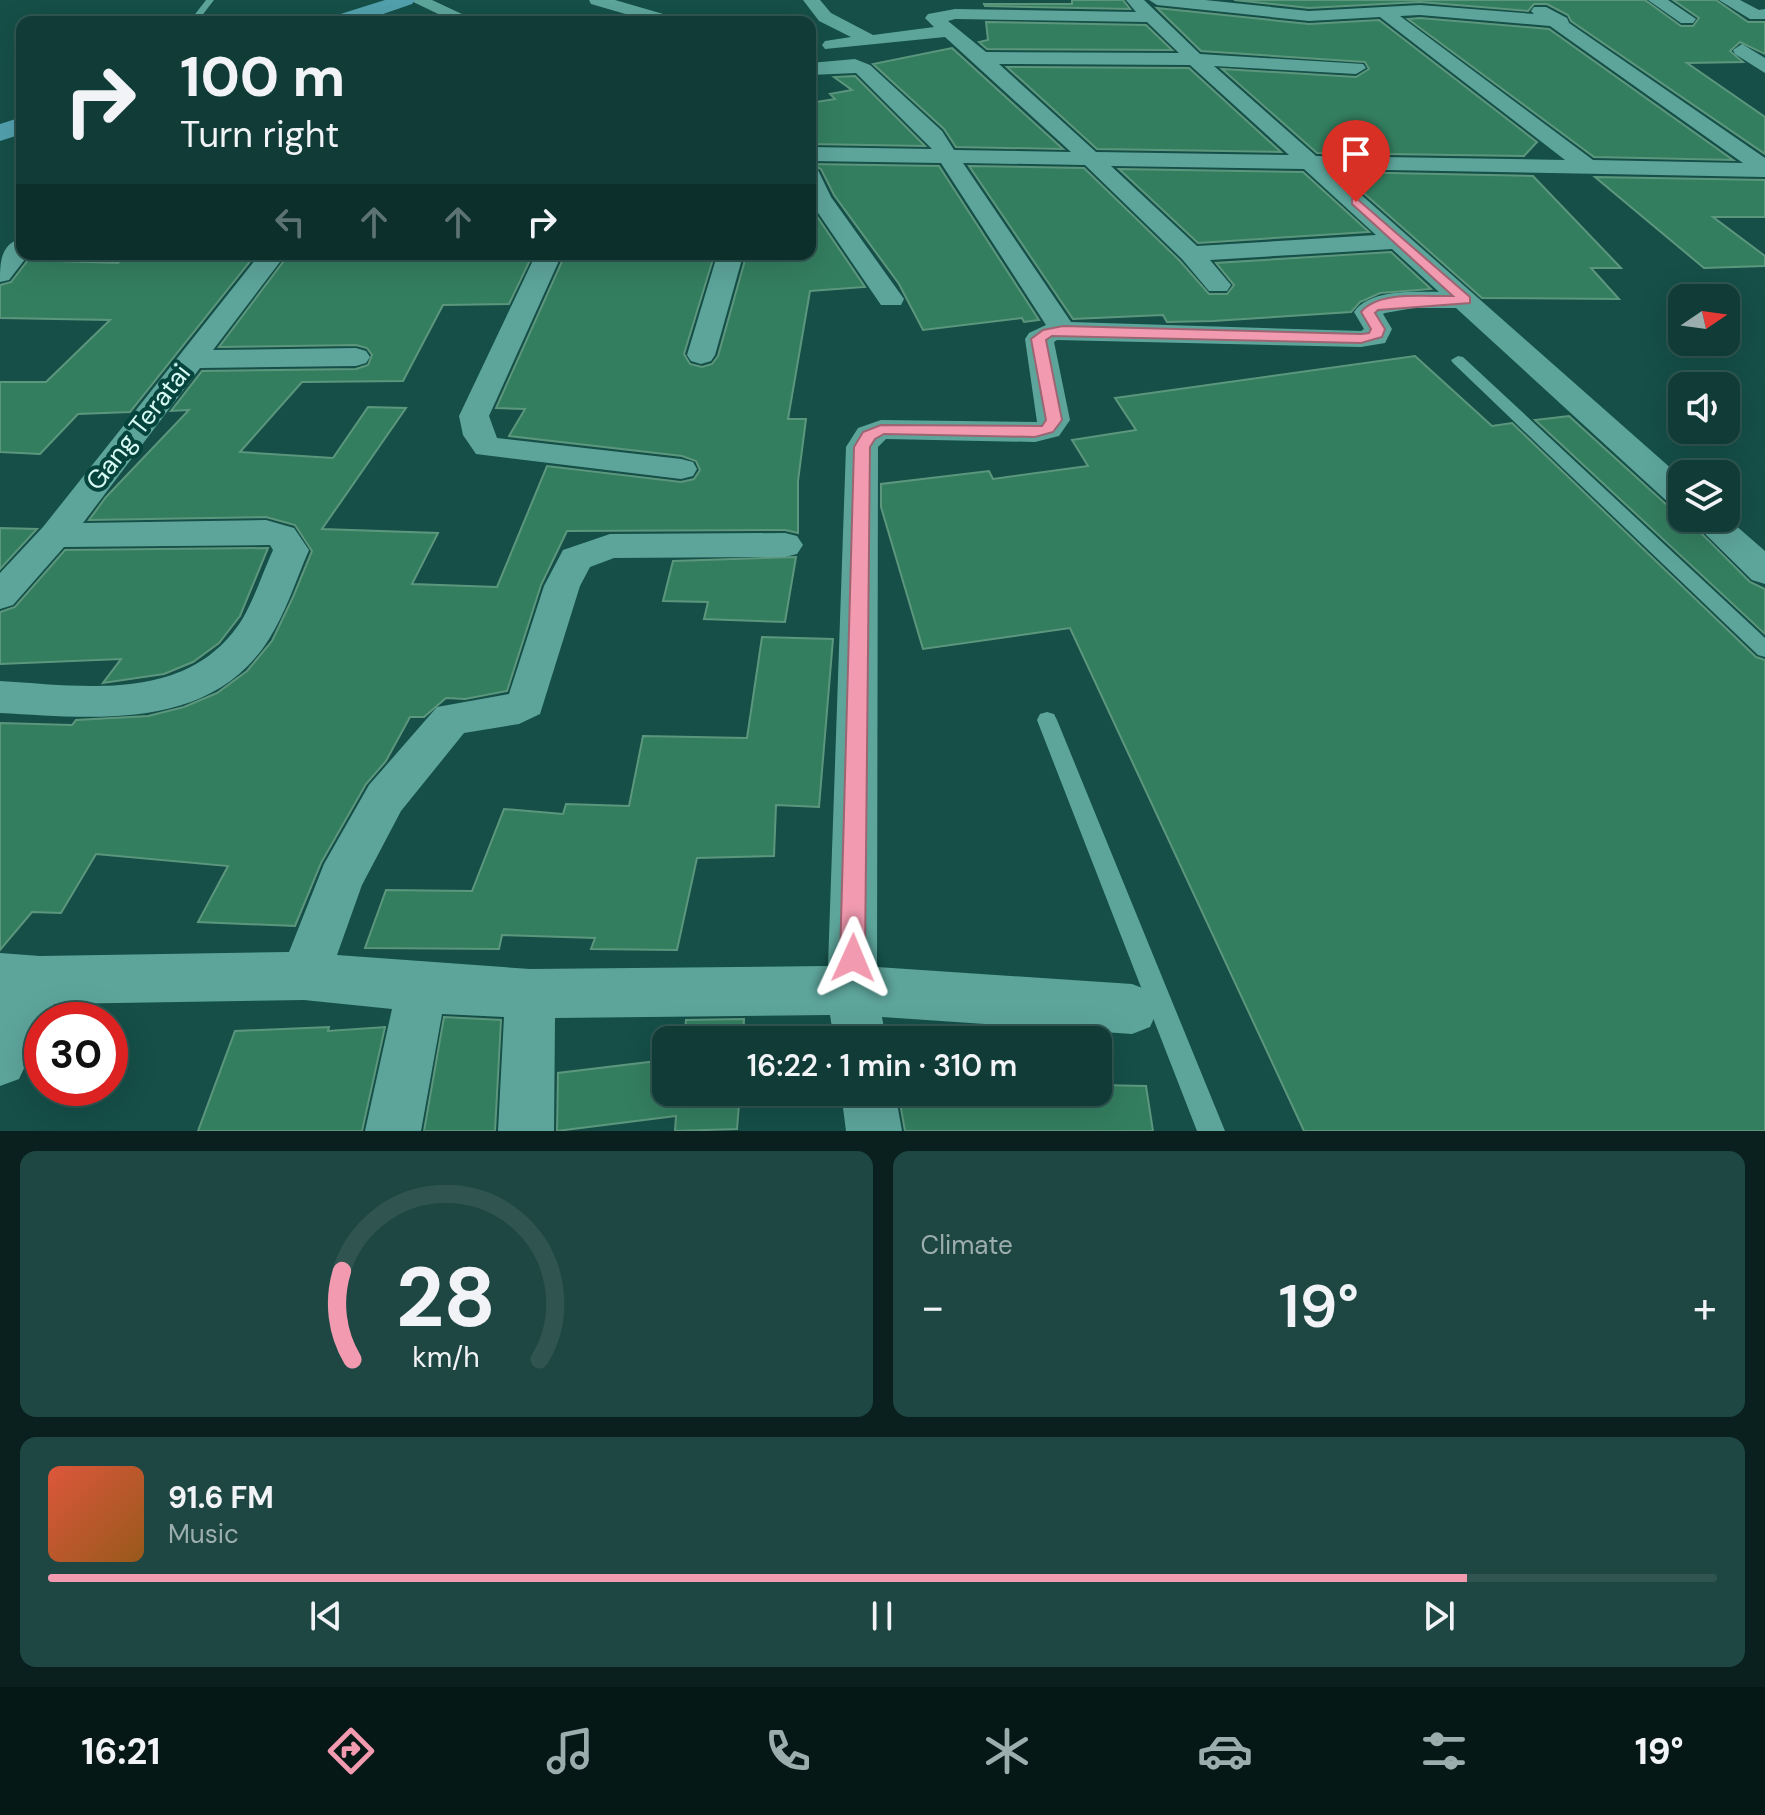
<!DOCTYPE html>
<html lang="en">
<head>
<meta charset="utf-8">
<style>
  :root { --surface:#103b36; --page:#1e4642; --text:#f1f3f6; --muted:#9cadad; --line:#305551; --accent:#f29aaf }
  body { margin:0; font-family:"DM Sans",sans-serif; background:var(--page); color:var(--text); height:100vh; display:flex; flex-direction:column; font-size:30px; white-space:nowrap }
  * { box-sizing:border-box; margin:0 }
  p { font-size:26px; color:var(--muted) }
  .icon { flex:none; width:44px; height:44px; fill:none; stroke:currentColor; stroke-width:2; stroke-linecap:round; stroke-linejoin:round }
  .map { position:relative; height:1131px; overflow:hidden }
  .panel { display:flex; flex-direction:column; gap:20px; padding:20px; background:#09201e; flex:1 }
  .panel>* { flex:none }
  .top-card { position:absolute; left:16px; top:16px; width:800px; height:244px; border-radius:16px; box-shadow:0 8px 32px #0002,0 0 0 2px var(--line); background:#103b36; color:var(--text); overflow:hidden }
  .needle { width:52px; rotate:77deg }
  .tools { position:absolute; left:1668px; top:284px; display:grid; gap:16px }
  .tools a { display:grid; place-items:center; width:72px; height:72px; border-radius:16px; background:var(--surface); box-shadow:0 8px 32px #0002,0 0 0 2px var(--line); font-size:40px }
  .speed { position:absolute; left:24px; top:1002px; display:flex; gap:16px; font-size:40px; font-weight:700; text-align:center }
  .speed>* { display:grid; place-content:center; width:104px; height:104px; border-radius:50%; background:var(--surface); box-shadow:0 8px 32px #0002,0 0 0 2px var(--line); line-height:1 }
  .speed .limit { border:12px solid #d22; background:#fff; color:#111 }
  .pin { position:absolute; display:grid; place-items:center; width:68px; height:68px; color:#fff; margin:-82px -34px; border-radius:50% 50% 50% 0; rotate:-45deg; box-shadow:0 0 8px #0007 }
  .pin .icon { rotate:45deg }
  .me { position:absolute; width:88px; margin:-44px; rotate:1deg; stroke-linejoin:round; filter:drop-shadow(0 0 6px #0008) }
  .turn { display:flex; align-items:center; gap:28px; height:168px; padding:0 32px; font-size:36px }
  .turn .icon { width:104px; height:104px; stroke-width:2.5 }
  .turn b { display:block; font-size:56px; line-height:68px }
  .lanes { display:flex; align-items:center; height:76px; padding:0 32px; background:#0003; justify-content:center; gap:40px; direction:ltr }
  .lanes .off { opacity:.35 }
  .big { font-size:60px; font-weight:600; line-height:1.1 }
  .panel .tile { flex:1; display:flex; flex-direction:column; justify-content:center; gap:12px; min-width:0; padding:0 28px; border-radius:16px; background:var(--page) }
  .panel .dial { align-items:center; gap:0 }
  .dial svg { height:208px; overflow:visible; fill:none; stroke:var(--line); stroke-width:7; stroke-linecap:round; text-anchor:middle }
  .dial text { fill:var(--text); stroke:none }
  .song { display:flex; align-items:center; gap:24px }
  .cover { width:96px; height:96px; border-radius:12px; background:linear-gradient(135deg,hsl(10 70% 55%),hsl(30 70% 35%)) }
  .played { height:8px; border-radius:4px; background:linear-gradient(90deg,var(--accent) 85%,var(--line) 85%) }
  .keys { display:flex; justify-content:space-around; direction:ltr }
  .heat { display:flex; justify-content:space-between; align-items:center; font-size:44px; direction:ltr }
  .panel .tiles { flex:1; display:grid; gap:20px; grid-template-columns:1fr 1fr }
  .tile:last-child { grid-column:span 2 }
  .trip { position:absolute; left:652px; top:1026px; width:460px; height:80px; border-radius:16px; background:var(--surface); box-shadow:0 8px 32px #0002,0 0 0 2px var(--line); font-weight:600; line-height:80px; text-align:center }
  .dock { display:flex; height:128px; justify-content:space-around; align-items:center; background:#061816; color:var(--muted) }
  .dock .icon { width:56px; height:56px }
  .dock .on { color:var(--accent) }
  .dock b { font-size:36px; color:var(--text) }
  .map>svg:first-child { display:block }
</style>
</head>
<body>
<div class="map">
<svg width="1765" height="1131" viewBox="0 0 1765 1131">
  <rect width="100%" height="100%" fill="#154f48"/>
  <!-- building -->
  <path fill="#347e60" stroke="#5c977d" stroke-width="2" d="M1072,0H1123L1130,9L985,6L984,4H1072Z
    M1234,0H1645L1681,26H1693L1699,18L1673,0H1716L1748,22H1765V54L1740,42L1730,51L1743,62L1687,63L1765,117V154L1571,21L1568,15L1547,4H1534L1528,11L1420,2L1309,8Z
    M1157,8L1309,24L1379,20L1537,142L1524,156L1317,153L1222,69L1356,77L1369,69L1365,62L1201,51Z
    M1420,18L1549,29L1733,160L1594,157L1408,19Z
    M986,22L1146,25L1172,50L987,49L979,42L988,40Z
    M952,48L1063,149L956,147L944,129L873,64Z
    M1007,67L1189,68L1281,152L1097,149Z
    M855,76L925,146L810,144V103L835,99L830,94L852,90L834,77Z
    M810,164L939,166L1039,320L1024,322L1022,318L923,330L899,284L834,195L821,169Z
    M969,166L1084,168L1180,261L1209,294H1227L1234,285L1216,263L1391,252L1431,289L1380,293L1360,302L1351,312L1213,321L1167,322L1163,315L1073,319Z
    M1119,169L1303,172L1369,232L1198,243Z
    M1340,172L1533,176L1621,268H1591L1619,299L1482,298Z
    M1595,177L1765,180V217H1713L1765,256V266L1704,268Z
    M810,206L865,287L810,291L788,419H806L798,481V533L785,530L567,531L541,585L507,691L465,699L446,698L424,717H410L386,761L366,784L321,863L295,926L198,922L228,866L96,854L61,913L32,912L0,950V723L72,725L76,720L148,716L184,707L217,693L247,671L272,641L293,597L312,551L295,525L266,517L89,520L106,497L189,410L171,411L202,371L356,369L368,365L372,355L367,348L356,345L219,347L289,254H383L381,261L533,254L509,304L443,305L403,381L302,382L240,452L333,458L368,407L406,408L322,529L438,533L412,584L497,587L547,466L681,482L694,479L700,470L696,461L682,456L509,436L525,409L496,408L563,259L624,261L625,256L711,254L713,259L684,354L690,364L702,367L712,364L718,356L745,260L743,254H810Z
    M126,254H256L130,412L78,414L40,454L0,452V382H46L110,320L0,318V285L11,282L28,260L118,263Z
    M1415,356L1492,426L1512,423L1756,657L1765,660V1131H1304L1070,628L923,649L881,507V484L989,471L993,479L1088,466L1072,440L1136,430L1115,398Z
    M1569,416L1668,506L1686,518L1750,582L1765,589V634L1535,420Z
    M0,528L37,529L0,569Z
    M268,548L240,616L219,643L193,662L164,674L103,683L121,659L0,664V612L15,607L65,550Z
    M796,557L785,622L704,619L708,602L663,601L673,561Z
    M762,637L833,639L819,807L776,805L774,856L697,858L677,950L591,949L595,938L502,935L499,949L365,948L386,890L472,891L504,809L563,814L566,804L629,806L643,736L747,738Z
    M444,1017L501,1020L495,1131H424Z
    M744,1019L743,1040H684L686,1020Z
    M951,1025L1039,1031L1041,1040H894L893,1027Z
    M329,1027L328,1031L385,1027L362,1131H198L235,1031Z
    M666,1060V1092H740L737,1129L675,1131L676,1116L557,1131L558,1073Z
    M1098,1085L1146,1086L1153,1131H905L898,1092H1098Z"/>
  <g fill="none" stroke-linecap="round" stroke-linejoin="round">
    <!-- lane -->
    <path fill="#5da59b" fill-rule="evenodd" d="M206,0H214L197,22H189Z
      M1458,356L1463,357L1765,638V657L1758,655L1453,363L1451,360Z
      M1047,712L1054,714L1057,720L1225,1131H1197L1037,720L1040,714Z"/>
    <!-- street -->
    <path fill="#5da59b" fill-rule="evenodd" d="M409,0H432L479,22H455Z
      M589,0H615L677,18L680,22H653L591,4Z
      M803,0H820L831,13L873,35L934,27L925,18L928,14L955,9L1136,12L1126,0H1144L1200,54L1363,64L1366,68L1356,74L1214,66L1316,156L1565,160L1380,17L1309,21L1157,5L1149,0H1205L1309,11L1420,5L1534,14L1531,11L1534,7H1546L1567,18L1569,23L1765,158V177L1332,169L1682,478V507L1670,504L1456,308H1414L1385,313L1383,314L1392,329L1385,343L1361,347L1057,340L1054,342L1070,420L1059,436L1035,442L886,439L878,447L877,967L1132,984L1150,991L1158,1009L1150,1027L1132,1034L882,1017L886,1040H834L830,1015L555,1018L554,1131H498L504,1017L442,1014L421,1131H365L392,1009L304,1000L54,1004L47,1020H42V1030L19,1079L0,1086V953L40,956L289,952L324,864L369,785L437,707L509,694L544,586L563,550L610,534L785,533L797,536L803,545L797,554L785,557L614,558L590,567L580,586L540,714L519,724L464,733L401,811L362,885L337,955L530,969L828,966L846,447L858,428L881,420L1037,422L1025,339L1029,333L1046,325L941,163L810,161V147L932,149L856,73L810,75V63L855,59L870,65L942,131L954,150L1071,152L945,37L825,49L822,45L825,41L851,37L819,21ZM1420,15L1550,26L1743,163L1593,160L1400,16ZM955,19L1147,22L1179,53L986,52L948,21ZM999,64L1190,65L1289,155L1096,152ZM963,163L1085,165L1182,259L1209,291H1227L1231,285L1210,260L1392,249L1439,292C1414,292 1370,289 1354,312L1364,329L1361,331L1071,322ZM1111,166L1304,169L1376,235L1197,246Z
      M1648,0H1668L1696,19L1693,23H1681Z
      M1719,0H1740L1759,10L1765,9V19H1750Z
      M538,14L555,18L558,22H531L532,15Z
      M1742,44L1765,58V73L1735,54L1733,50Z
      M810,168L818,170L831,197L904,299L901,305H881L810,201Z
      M22,238V254H29L9,280L0,282C0,263 0,244 22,238Z
      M260,254H286L213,350L356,348L366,351L370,357L366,363L356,366L200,368L83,523L266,520L294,528L309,550C296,580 286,612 269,639C211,732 93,718 0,713V681C85,686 190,704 243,618C255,597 263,572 273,550L270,545L64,547L13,605L0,609V573L43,527Z
      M536,254H562L489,416L497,438L681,459L693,462L697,469L693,476L681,479L476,454L463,435L459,416Z
      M714,254H740L742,259L715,355L711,361L701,364L691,361L687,355L716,259Z
      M1726,517L1765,551V584L1752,580L1689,518Z
      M841,1092H895L902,1131H846Z"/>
    <!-- secondary -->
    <path fill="#52a1ae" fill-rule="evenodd" d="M385,0H415L412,4L360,22H328L331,17Z
      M22,117V134L0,141V124Z"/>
  </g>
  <!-- route -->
  <path fill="#f29aaf" stroke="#9d6472" stroke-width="2" d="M1356,198L1470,297V303L1378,310L1375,313L1385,329L1382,337L1361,343L1052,336L1046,340L1062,420L1053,432L1035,437L884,434L875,439L870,447L865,958L861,967L853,970L844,967L840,958L854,447L863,432L881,425L1042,426L1046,420L1031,339L1043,330L1063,326L1361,334L1369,333L1371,329L1361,312C1379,290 1426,297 1453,296L1352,204V199Z"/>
  <g text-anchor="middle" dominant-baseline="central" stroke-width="8" stroke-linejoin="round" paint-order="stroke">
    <!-- street labels -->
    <g font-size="26" fill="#d6faf3" stroke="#05443d">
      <text transform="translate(138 427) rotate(-52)">Gang Teratai</text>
    </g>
  </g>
</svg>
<div class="tools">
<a><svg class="needle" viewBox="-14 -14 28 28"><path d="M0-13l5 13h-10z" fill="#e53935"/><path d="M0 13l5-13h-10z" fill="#9cadad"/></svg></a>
<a><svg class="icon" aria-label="sound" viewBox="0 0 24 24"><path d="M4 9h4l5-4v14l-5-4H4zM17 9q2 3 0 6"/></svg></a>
<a><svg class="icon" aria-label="layers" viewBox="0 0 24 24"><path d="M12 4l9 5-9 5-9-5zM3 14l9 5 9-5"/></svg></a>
</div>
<div class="speed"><div class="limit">30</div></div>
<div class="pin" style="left:1356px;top:202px;background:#d93025"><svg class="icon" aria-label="arrive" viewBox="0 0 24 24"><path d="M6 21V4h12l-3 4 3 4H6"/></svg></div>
<svg class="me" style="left:853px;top:958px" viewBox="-20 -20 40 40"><path d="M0-17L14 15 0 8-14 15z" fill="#f29aaf" stroke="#fff" stroke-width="4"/></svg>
<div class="trip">16:22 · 1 min · 310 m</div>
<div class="top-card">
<div class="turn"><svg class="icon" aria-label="right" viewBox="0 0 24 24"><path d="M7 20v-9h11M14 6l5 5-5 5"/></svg><div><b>100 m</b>Turn right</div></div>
<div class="lanes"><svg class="icon off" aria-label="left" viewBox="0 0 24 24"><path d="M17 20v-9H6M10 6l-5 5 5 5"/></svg><svg class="icon off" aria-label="ahead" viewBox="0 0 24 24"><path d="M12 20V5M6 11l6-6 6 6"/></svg><svg class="icon off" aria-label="ahead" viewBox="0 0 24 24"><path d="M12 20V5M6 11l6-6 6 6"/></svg><svg class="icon" aria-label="right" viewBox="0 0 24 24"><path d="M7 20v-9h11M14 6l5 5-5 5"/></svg></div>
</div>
</div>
<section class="panel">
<div class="tiles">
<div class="tile dial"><svg viewBox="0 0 100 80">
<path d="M14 69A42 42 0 1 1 86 69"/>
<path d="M14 69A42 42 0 0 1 10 35" stroke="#f29aaf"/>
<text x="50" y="56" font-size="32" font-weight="700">28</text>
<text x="50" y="72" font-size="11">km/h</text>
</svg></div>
<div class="tile"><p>Climate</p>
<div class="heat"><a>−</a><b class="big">19°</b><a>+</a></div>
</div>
<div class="tile">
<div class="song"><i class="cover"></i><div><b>91.6 FM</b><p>Music</p></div></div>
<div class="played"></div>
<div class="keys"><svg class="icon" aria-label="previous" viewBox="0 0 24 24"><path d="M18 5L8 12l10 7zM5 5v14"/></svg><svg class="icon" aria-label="pause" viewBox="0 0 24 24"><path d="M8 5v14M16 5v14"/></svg><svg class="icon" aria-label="next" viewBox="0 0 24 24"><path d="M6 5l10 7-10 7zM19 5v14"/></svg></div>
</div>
</div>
</section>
<nav class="dock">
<b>16:21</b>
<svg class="icon on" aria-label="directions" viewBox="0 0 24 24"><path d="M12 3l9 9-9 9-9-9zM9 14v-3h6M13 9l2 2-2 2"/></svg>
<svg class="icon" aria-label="music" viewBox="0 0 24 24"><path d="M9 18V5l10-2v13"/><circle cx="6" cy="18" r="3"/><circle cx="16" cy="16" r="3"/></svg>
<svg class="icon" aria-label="phone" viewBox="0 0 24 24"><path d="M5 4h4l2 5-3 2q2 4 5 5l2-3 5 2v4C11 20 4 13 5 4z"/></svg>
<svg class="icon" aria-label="climate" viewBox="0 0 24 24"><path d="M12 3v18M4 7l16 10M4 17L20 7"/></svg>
<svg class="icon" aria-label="car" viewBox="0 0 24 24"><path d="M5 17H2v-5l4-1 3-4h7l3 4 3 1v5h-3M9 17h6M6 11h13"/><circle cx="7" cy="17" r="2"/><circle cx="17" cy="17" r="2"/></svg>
<svg class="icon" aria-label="filters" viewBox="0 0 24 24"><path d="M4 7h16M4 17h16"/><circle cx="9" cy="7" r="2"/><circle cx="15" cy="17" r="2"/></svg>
<b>19°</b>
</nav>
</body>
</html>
